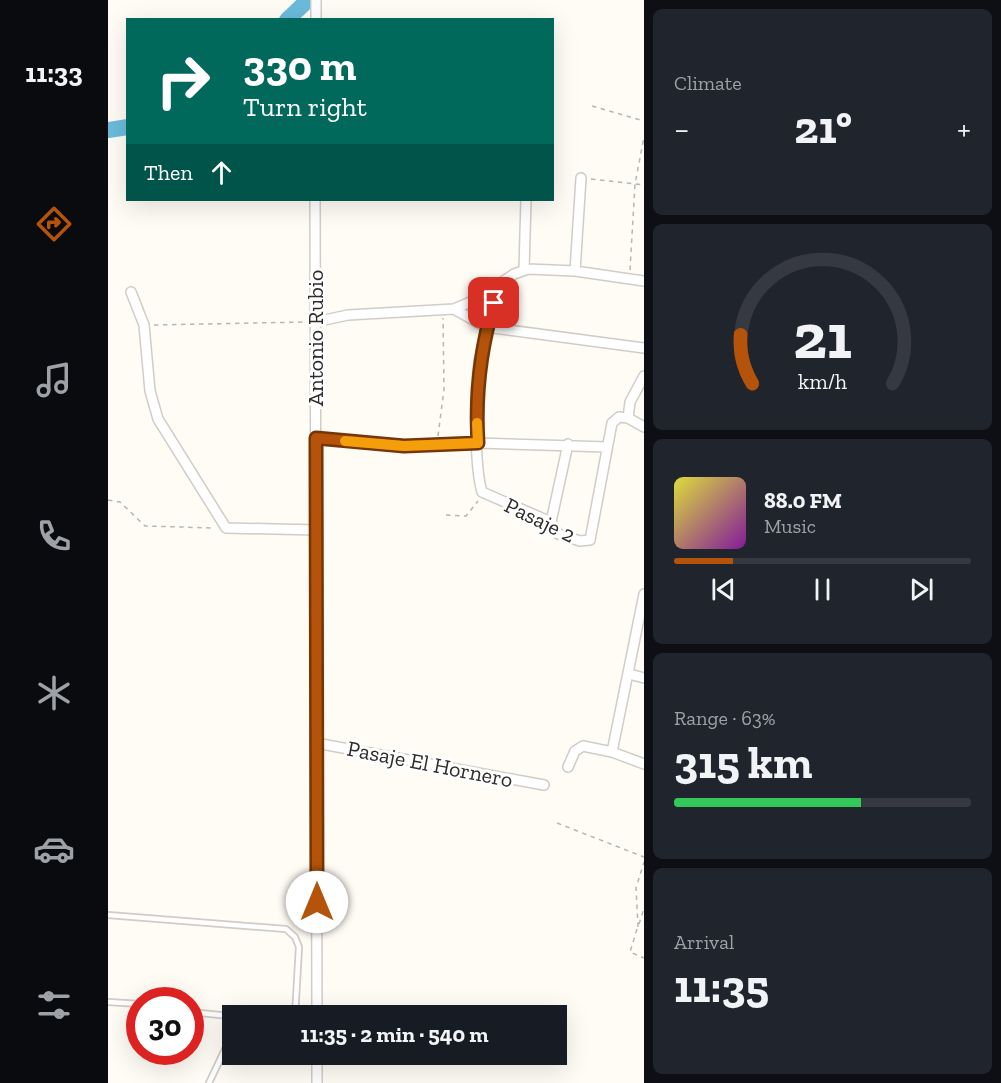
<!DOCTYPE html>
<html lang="en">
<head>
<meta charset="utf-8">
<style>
  :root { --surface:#171b24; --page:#20242c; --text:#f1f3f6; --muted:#9ea1a6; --line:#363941; --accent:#b45309 }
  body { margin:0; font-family:"Zilla Slab",serif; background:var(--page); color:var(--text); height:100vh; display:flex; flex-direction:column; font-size:22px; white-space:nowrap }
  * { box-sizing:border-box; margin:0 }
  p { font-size:20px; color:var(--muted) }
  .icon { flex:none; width:33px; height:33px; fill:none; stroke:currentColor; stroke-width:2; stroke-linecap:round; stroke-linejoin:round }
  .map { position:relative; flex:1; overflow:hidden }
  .drawer { display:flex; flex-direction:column; gap:9px; padding:9px; background:#0d0f14; width:357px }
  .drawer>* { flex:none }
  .guide { position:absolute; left:18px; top:18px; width:428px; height:183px; border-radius:0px; box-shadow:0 6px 24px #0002; background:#00695c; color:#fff; overflow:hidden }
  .speed { position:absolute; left:18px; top:987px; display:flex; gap:12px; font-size:30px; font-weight:700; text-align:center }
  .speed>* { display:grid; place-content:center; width:78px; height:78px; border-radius:50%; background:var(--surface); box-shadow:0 6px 24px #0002; line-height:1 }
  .speed .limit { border:9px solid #d22; background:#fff; color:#111 }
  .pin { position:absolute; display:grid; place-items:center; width:51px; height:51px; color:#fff; margin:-26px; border-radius:12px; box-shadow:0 3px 9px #0006 }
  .me { position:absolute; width:66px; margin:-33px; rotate:0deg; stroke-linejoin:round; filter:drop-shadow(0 0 4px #0008) }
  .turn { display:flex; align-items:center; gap:21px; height:126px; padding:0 18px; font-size:27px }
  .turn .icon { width:78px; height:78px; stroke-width:2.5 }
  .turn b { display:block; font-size:42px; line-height:51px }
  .then { display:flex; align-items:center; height:57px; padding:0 18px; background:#0003; gap:12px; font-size:22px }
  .big { font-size:45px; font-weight:700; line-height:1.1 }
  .drawer .tile { flex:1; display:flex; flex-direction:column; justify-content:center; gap:9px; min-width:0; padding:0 21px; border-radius:9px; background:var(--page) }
  .drawer .dial { align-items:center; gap:0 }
  .dial svg { height:156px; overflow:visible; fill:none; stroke:var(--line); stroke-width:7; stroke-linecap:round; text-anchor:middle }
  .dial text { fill:var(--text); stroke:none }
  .song { display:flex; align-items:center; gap:18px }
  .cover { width:72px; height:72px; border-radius:9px; background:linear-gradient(135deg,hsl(60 70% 55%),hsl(290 70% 35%)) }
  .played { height:6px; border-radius:3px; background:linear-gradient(90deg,var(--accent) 20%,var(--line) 20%) }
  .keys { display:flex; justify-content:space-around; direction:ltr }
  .heat { display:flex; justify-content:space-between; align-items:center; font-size:33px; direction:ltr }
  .charge { height:9px; border-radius:4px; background:linear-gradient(90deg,#34c759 63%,var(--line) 0) }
  .trip { position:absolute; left:114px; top:1005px; width:345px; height:60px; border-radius:0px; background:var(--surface); box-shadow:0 6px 24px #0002; font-weight:700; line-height:60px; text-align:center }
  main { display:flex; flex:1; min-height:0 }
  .tab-bar { display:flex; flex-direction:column; width:108px; justify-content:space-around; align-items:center; background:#090b0e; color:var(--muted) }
  .tab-bar .icon { width:42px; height:42px }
  .tab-bar .on { color:var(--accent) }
  .tab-bar b { font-size:27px; color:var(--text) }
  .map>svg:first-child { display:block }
</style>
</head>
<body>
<main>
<nav class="tab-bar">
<b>11:33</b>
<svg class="icon on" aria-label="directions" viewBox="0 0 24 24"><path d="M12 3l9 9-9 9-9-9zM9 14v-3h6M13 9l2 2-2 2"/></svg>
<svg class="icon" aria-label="music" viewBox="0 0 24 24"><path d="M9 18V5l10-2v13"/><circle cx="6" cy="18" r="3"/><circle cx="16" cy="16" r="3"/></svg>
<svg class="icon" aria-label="phone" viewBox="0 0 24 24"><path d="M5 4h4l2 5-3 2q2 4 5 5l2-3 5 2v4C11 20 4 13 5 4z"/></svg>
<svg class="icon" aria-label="climate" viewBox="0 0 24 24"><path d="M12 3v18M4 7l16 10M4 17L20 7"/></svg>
<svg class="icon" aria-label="car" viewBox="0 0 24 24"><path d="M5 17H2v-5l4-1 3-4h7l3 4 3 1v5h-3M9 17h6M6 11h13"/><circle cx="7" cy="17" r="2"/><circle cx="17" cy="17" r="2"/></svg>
<svg class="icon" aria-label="filters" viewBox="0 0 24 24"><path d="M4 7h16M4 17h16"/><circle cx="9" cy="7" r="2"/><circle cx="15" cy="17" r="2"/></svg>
</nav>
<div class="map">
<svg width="536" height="1083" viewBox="0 0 536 1083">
  <rect width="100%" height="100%" fill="#fffbf5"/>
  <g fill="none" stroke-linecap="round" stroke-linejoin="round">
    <!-- river -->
    <path stroke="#6abbdb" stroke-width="16" d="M179,20L199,1
      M0,130L20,127"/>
    <!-- service casing -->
    <g stroke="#d1ccc7" stroke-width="8">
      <path id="service" d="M0,915L178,929L187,937L191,947L187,1016
        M0,1002L32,1004
        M82,1012L122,1016
        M136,1057L160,1058V1054
        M101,1083L119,1045L122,1016H124"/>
    </g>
    <!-- minor casing -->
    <g stroke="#d1ccc7" stroke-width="12">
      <path id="minor" d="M208,20V0
        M207,200L209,1016
        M416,270L418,200
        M467,271L473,178
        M384,289C387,313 375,338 371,362C367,391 366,465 374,492L443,522L450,534L472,541L482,540L504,423L511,417L520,418L536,427
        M23,292L36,325L42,391L50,419L118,528L209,530
        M346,309L378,327L536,348
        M207,322L240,315L346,309L367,300L406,274L420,269L467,271L536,281
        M520,418L522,402L536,376
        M208,438L296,446L370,443L499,447
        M443,522L460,444
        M521,674L536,678
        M208,743L436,785
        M504,752L536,594
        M460,767L467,751L475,746L504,752L536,764
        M209,1054V1083"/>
    </g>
    <!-- path -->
    <path stroke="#b9b6b2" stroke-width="1.5" stroke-dasharray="4.5 4.5" stroke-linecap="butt" d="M484,106L536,121
      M483,179L536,185
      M522,270L527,184L536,137
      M46,325L197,322
      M330,436L336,389L335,318
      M0,500L12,502L37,526L106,528
      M338,515L358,516L370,501
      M449,823L536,857
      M531,924L536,908
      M530,927L528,888L536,862
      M529,929L522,952L536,958"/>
    <!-- service -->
    <use href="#service" stroke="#fff" stroke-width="4.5"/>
    <!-- minor -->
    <use href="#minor" stroke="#fff" stroke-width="9"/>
  </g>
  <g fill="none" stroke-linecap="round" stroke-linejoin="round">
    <!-- route casing -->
    <g stroke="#753606" stroke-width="15">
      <path id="route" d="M209,902L208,438L296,446L370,443C367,395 372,350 386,303"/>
    </g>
    <!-- route -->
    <use href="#route" stroke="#b45309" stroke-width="10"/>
    <!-- slow -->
    <path stroke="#f59e0b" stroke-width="10" d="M237,441L296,446L370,443L369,423"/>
  </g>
  <g text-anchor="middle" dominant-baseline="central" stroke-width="6" stroke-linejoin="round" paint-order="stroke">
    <!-- street labels -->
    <g font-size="22" fill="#2d2c2a" stroke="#fff">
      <text transform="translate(207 338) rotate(-90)">Antonio Rubio</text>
      <text transform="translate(432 520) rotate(26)">Pasaje 2</text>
      <text transform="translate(322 764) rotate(11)">Pasaje El Hornero</text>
    </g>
  </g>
</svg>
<div class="speed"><div class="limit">30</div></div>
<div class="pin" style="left:386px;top:303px;background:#d93025"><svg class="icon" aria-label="arrive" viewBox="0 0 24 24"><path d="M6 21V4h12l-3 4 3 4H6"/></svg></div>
<svg class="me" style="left:209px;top:902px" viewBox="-20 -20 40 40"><circle r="19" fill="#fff"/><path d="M0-13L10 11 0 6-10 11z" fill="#b45309"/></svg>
<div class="trip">11:35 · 2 min · 540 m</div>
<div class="guide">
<div class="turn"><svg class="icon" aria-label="right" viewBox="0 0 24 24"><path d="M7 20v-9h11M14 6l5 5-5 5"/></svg><div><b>330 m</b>Turn right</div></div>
<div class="then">Then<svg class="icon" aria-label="ahead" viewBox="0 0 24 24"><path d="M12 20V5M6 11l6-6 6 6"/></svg></div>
</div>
</div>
<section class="drawer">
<div class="tile"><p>Climate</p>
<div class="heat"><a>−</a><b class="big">21°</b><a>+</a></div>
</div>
<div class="tile dial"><svg viewBox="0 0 100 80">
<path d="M14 69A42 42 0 1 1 86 69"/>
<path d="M14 69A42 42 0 0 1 8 44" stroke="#b45309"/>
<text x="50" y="56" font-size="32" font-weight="700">21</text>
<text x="50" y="72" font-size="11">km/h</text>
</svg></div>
<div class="tile">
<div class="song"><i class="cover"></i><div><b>88.0 FM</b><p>Music</p></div></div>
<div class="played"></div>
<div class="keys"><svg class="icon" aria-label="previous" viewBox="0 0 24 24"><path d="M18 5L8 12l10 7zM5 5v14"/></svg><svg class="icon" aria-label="pause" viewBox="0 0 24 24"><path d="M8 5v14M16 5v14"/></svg><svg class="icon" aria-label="next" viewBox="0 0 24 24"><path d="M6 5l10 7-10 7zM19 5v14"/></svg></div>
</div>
<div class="tile"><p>Range · 63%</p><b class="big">315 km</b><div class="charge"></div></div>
<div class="tile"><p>Arrival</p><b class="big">11:35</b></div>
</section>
</main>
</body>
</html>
